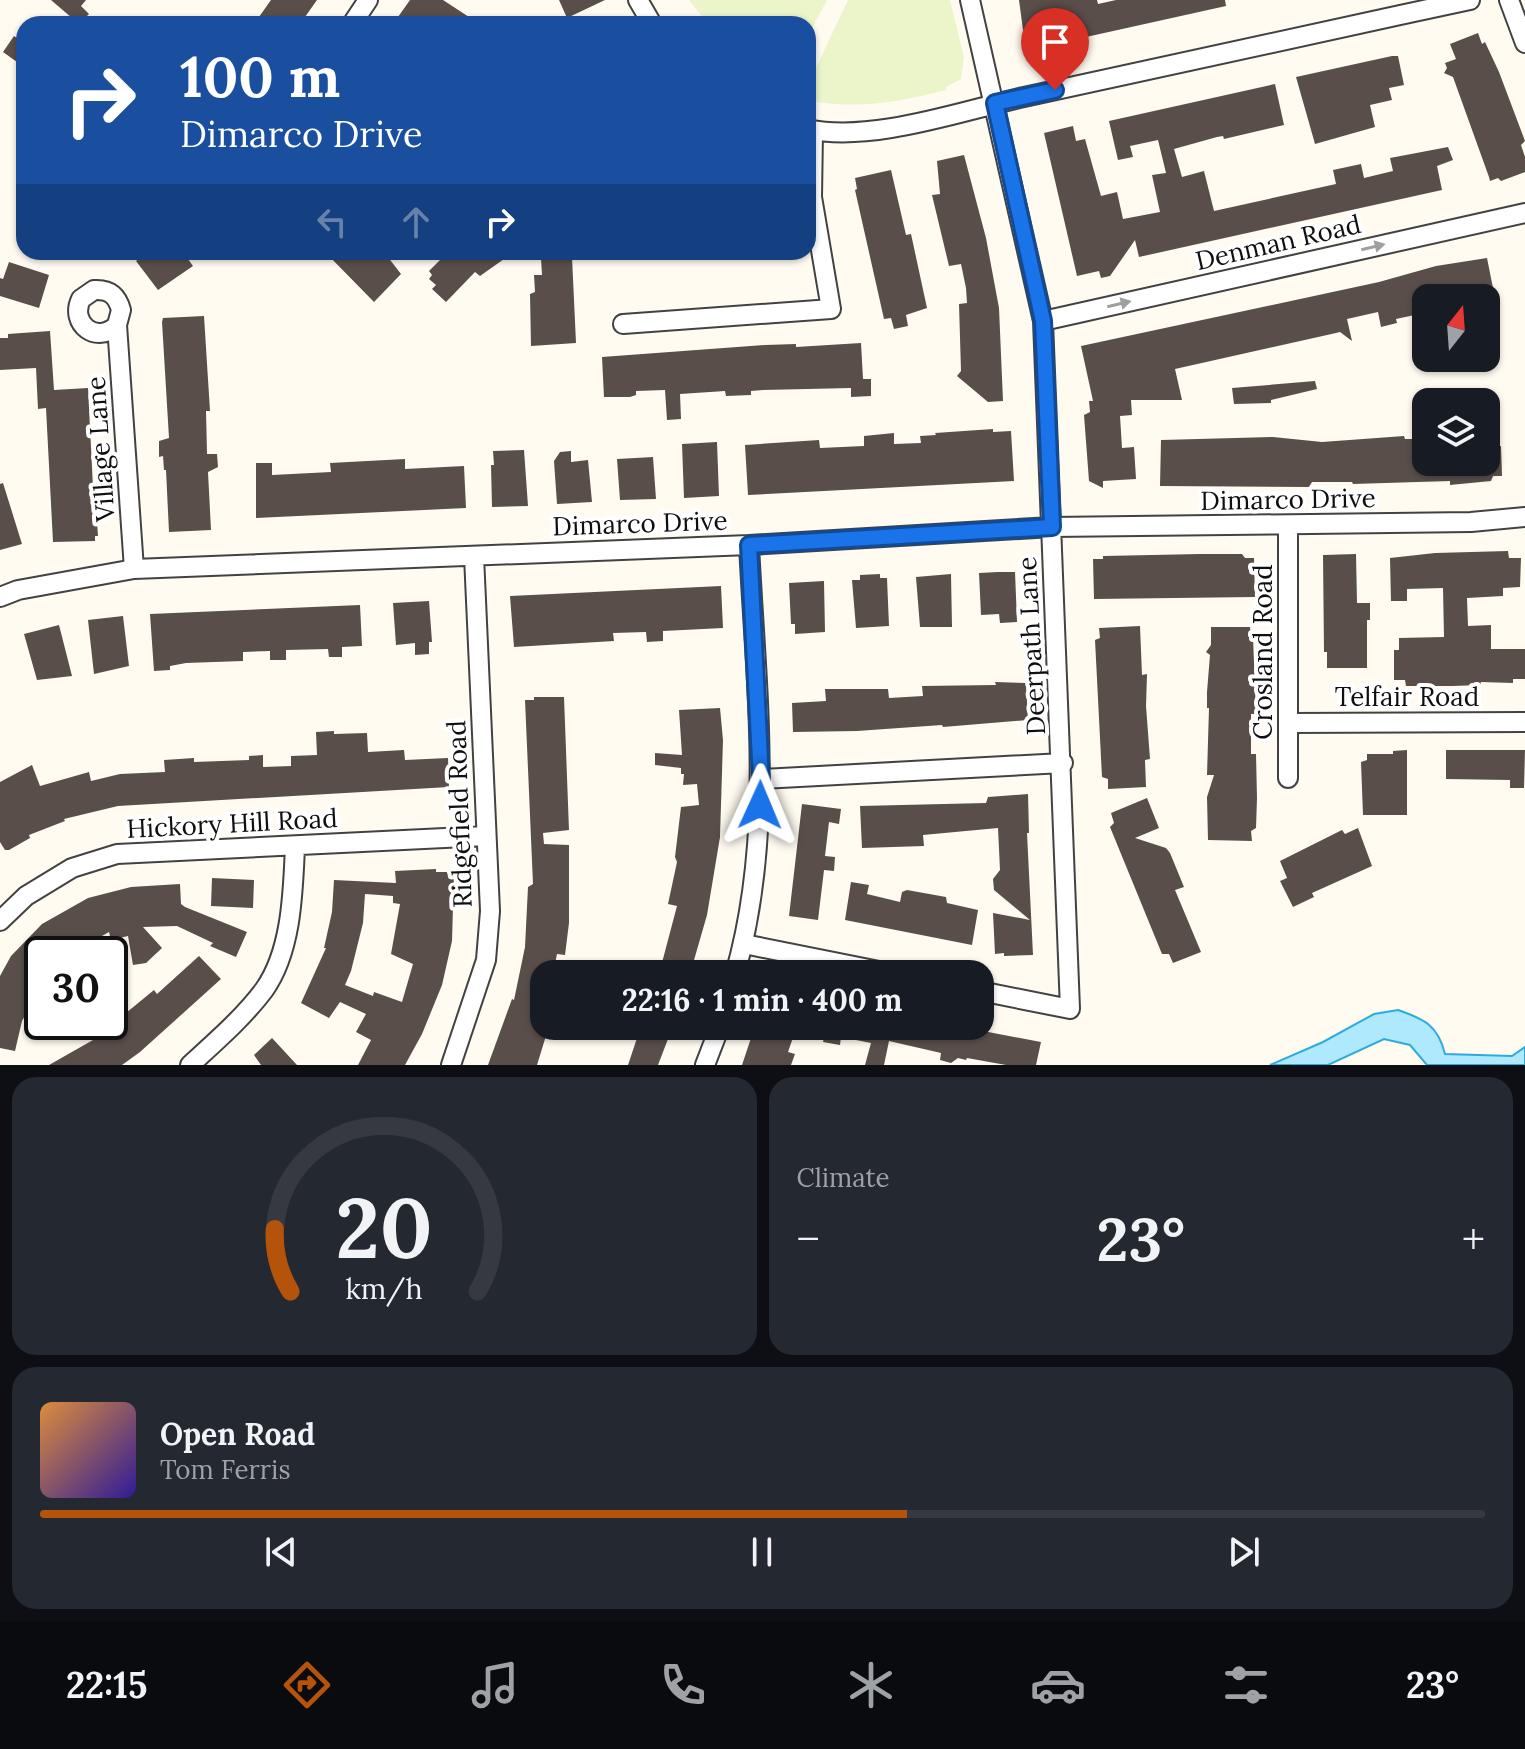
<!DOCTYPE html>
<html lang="en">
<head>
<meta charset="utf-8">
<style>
  :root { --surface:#171b24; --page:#242831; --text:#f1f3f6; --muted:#9ea1a6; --line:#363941; --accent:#b45309 }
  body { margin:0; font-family:Lora,serif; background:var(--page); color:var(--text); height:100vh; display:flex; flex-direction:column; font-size:30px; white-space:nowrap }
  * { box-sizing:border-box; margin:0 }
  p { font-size:26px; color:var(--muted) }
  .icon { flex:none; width:44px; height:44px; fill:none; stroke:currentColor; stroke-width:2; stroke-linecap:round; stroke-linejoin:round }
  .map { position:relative; height:1065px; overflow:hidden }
  .details { display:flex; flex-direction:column; gap:12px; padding:12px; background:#0d0f14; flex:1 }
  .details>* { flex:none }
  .guide { position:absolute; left:16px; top:16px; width:800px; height:244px; border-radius:24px; box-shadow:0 2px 6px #0004; background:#1a4fa0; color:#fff; overflow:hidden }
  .needle { width:52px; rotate:17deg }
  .controls { position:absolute; left:1412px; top:284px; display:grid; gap:16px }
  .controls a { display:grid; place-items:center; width:88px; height:88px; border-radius:16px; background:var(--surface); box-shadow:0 2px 6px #0004; font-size:40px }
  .speed { position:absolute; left:24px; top:936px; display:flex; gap:16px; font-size:40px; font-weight:700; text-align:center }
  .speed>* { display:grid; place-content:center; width:104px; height:104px; border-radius:50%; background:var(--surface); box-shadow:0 2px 6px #0004; line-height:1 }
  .speed .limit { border:4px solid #111; border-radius:12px; background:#fff; color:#111 }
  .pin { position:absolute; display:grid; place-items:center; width:68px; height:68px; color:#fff; margin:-82px -34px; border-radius:50% 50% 50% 0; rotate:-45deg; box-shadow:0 0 8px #0007 }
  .pin .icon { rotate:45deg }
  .me { position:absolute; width:88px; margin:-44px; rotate:1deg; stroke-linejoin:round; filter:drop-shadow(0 0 6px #0008) }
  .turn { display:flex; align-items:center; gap:28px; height:168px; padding:0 32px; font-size:36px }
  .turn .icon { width:104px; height:104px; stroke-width:2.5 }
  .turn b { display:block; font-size:56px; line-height:68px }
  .lanes { display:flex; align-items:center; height:76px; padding:0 32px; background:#0003; justify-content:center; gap:40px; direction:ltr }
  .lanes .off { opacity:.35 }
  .big { font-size:60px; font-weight:800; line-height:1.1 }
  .details .widget { flex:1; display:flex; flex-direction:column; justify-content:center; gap:12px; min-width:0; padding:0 28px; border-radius:24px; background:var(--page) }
  .details .dial { align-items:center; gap:0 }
  .dial svg { height:208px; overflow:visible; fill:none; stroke:var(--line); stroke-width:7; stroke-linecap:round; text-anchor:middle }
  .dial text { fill:var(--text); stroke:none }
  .song { display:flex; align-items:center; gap:24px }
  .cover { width:96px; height:96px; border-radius:12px; background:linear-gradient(135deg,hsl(30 70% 55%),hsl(250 70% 35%)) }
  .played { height:8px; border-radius:4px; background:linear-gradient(90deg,var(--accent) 60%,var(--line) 60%) }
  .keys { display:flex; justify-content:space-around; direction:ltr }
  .heat { display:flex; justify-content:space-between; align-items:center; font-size:44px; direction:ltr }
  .details .tiles { flex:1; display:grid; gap:12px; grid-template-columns:1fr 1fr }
  .widget:last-child { grid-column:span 2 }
  .trip { position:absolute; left:530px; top:960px; width:464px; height:80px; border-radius:24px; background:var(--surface); box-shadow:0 2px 6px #0004; font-weight:800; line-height:80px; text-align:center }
  .menu { display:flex; height:128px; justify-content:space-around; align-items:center; background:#090b0e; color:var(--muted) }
  .menu .icon { width:56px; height:56px }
  .menu .selected { color:var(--accent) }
  .menu b { font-size:36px; color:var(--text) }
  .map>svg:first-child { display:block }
</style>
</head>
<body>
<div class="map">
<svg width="1525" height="1065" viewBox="0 0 1525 1065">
  <rect width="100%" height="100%" fill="#fffbf1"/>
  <!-- pitch -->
  <path fill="#ebf5c9" d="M689,0H827L808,36V24H700L705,20Z
    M848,0H950L964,57L961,79L946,87V90C894,103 862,109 808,101V85Z"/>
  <!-- water -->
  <path fill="#afe9fd" stroke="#2eabdd" stroke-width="2" d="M1398,1010C1424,1019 1438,1025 1445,1054L1512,1056L1525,1047V1065H1427L1410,1045L1384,1039L1328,1065H1270L1323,1042L1374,1014Z"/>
  <!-- building -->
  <path fill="#594e4a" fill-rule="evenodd" d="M51,0H86L81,6L89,14L79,24Z
    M271,0H317L300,24H254Z
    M410,0H443L469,17L448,16L442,24H393Z
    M559,0H605L567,18Z
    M1019,0H1097L1098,4L1116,0H1225L1226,6L1068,41V44L1059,46L1060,48L1031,54L1026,29L1023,30Z
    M1478,33L1482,44L1485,42L1499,72L1525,141L1521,145L1525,157V172L1501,181L1498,178L1490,181L1489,177L1453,77L1444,73L1447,68L1445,63L1456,59L1450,44Z
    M14,36L24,43V67L3,52Z
    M1392,56H1398L1404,85L1389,88L1392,100L1370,105L1375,127L1315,144L1296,77Z
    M1275,84L1284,125L1224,139L1223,136L1217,137L1174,149L1182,177L1204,171L1214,211L1336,184L1333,170L1361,164L1364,178L1393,171L1390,158L1448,147L1453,160L1437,166L1442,190L1139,257L1135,240L1110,276L1101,278L1099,271L1077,276L1044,133L1073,126L1076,141L1085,139L1101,196L1117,192L1123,219L1160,212L1152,175L1166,173L1158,140L1130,146L1133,157L1118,160L1109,121Z
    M964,155L986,238L999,308L1003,401L988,402L957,376L961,371L959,304L967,303L966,288L961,264L949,266L932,195L940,194L937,161Z
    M891,170L906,235L911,234L927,308L906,315L908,326L894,329L891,318L884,319L855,190L857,189L855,178Z
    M150,252H183L193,266L158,290L136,261Z
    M325,252H384L401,274L374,302Z
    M448,252H494L504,259L480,276L475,272L446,302L432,289L436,285L429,279L432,275L429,271Z
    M572,257L576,343L531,346L530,294L535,292L534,275H542L541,258Z
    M1487,258L1493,288L1478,291L1479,298H1426V302L1422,303L1424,313L1396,319L1397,323L1381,327L1378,312L1347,319L1352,341L1340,332L1336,333L1175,369L1182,400H1131L1132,415L1120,416L1122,448L1134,447L1136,479L1103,481V488L1089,481L1084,415L1090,412L1089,401H1093L1081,346L1379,282L1436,266Z
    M9,262L49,275L39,308L0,296V278L3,279Z
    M204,316L210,411H206L207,454H217L218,467L208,472L211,530L169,532L166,470H164L163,456L159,457V441L169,438L162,322L163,318Z
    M50,331L54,390L88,388L94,507H99L100,522H97L98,536H95V541L53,542L46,408L38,409L36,368L0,370V338H8V334Z
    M861,343L863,379H871V396L851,397V388L763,390L751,391V395L726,396L725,391L680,394L681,419L667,420L665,390L636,391V395L630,397H604L602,357L765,345L796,344V347Z
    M1315,381L1317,389L1271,400V403L1234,404L1232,388Z
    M993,429V432L1011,431L1014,481L748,495L745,445L819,440L820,448L864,446V436L894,433V444L921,443L920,436L936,435L935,433Z
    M1404,436L1405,439H1426V462H1486V447L1501,446L1502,476H1493L1491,481L1450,485V481L1353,484L1352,482H1312L1309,487L1160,486L1161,440L1273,437L1322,442Z
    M717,442L719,496L684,498L682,444Z
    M524,450L528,506L492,507L491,465H494L493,451Z
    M571,451V462L588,460L592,502L557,504L554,461L560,452Z
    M653,457L656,499L620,500L617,459Z
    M405,459V469L464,466L466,508L256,518V463H272V475L331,472L330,463Z
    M3,483L22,544L0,550V484Z
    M1508,551L1509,558H1521L1520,587L1503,588V596L1467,598L1468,626L1491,625V649H1525V679H1513V683L1481,682L1480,685L1453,686H1406L1405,680H1394V650H1399V638L1444,637L1443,588L1407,589V601H1391L1390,558L1435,553Z
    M1200,554H1242L1245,558H1254L1255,597L1094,599L1093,559H1103V556Z
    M1356,554L1357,603H1370V620H1367V668H1327V652H1324L1323,555Z
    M998,572H1015L1017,622L1000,623L999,614L981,615L979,573Z
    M880,574V578H887L889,626L856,628L852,580H860V575Z
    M951,574L952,627H920L916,577Z
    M824,581L825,632L795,634V624H791L789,583Z
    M721,586L723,628L663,631V641L647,642L646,632L613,633L614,641L514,647L510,596Z
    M429,601L432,642H429V654L415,655V643L396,645L393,603Z
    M360,605L362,646L342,647V657H329L328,649L286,650V660H270V651L243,652V661L186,663L170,666V670L154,671L150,614Z
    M123,616L129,666L94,674L88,620Z
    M59,625L72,676L37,680L24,634Z
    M1140,626L1142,675L1147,674L1146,706L1150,759L1145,760L1146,787L1108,789V779L1102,777L1095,640L1100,638L1099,628Z
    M1211,627H1250L1251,637H1253L1256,714H1251V754H1256L1257,798L1256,828L1251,831L1252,841L1208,840L1207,797L1214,775H1207L1209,708H1207V692L1210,655L1206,652L1211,645Z
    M995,682L1026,683L1028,720L943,727L942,725L857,731L793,732L792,703L826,701L825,689H888L889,698L923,696L922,686L996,685Z
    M534,697H564L569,830L543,833L544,844L569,845V923L565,955L557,954L553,974H544V1026H549L537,1065H488L512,999L514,1000L525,947L528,887L533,884L525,700H534Z
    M720,708L723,740L720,837L707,915L690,974H659L677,906L668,904L677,862L675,857L681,807L699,805L697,784L683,785L684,774H681V768L655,765V753L682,755L679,710Z
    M334,731V734L367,733L368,752L404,750L405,760L448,758L449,787L118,806L64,819L65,821L29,835L30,838L9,850H5L0,842V782L32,765L40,786L89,772L91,781L120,774L165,772L164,760L194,758V762L249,760V756L263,755V767L291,766V756L317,755L316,732Z
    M1407,750V815H1363L1361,762L1367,760V754H1393V751Z
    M1446,750H1525L1524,788H1510V780L1446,779Z
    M1028,794L1029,833H1027L1033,955L1004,956V953L995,954L993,913L1030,920L994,890L993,879L1000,870L998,828L923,835L924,846L862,848L860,806L986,803L988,797Z
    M1147,798L1159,828L1135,838L1166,848L1170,853L1184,887L1175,890L1201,952L1173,963L1169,954H1162L1110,827L1114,823L1111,813Z
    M802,804L841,809L839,824L829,822L825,856L835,857L834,871L824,870L818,920L789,916Z
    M1358,828L1372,866L1312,893L1314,897L1293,907L1280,881L1287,878L1280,861L1342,830L1345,834Z
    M436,869V872H454L452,941L442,985L422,1034L405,1065H358L371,1040L356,1032L366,1014L340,1002L329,1018L301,1003L326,948H324L332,912L334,880L396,883L395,871ZM365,894L393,896V903L400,904L391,954L413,964L402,1002L374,992L373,996L345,985L351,971L363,923Z
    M212,878L254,880L253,908L211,906Z
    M851,882L869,885L867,894L900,902L902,892L907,890L946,897L947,903L978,910L972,945L845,920Z
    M180,884L181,904L185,907L247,932L236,957L210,946L213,943L177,926L143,927L162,948L146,963L133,965L128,936L111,940L109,932L74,952L67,940L54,954H42V985L22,1021L15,1051L0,1048V976L11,956L42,924L88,898L131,887Z
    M199,956L221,979L140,1052L122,1065H49L93,1040L154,990L157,994Z
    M641,1026H673L658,1065H628Z
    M755,1026H797L788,1052L795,1054L791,1065H742Z
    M821,1026H974L984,1029L983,1031L1041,1042L1036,1065H1006L967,1058L966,1060L958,1058L951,1063L940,1060L941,1053L889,1041L884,1065H865L871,1043L841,1037L840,1045L823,1042L825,1033L821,1032Z
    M272,1038L297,1065H261L254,1055Z"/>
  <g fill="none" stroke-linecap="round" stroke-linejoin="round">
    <!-- minor casing -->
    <g stroke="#424242" stroke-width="22">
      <path id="minor" d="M638,0L652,24
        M970,0L1043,321L1070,1009L980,991
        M1509,0L1525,43
        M352,24L368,0
        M808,129C871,143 961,111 1024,97C1172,65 1321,32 1470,0
        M1043,321L1525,213
        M623,324L831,309L812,197L813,131
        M117,325C97,345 69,324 81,299L94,290C109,289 117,295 121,310L117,325L134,569
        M1288,525V778
        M0,597L18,590L134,569L749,545L1052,527L1471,522L1525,517
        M1290,723L1525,722
        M761,779L1063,763
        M0,921L26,896L72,868L117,854L486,836
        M744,944L894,974
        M735,974C775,834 756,688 749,545
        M190,1065C215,1042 243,1018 264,990C292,951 293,891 295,846
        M451,1065L486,960L490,911L474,556
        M705,1065L720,1026"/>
    </g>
    <!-- minor -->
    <use href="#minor" stroke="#fff" stroke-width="18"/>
  </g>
  <!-- one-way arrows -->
  <defs><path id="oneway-solid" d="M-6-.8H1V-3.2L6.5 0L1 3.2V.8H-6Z" transform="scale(2)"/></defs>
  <g fill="#9f9f9f">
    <use href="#oneway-solid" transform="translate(1373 247) rotate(-13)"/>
    <use href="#oneway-solid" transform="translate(1119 304) rotate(-13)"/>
  </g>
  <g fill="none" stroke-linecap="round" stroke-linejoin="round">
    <!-- route casing -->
    <g stroke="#114b97" stroke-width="20">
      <path id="route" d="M760,805L761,779L749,545L1052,527L1043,321L995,103L1055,90"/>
    </g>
    <!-- route -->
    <use href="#route" stroke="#1a73e8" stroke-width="14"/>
  </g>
  <g text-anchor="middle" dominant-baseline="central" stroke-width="8" stroke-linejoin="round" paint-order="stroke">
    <!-- street labels -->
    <g font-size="26" fill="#0f0f0f" stroke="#fff">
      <text transform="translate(1278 242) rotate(-13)">Denman Road</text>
      <text transform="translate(100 449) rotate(-94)">Village Lane</text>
      <text transform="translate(1288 499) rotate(-1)">Dimarco Drive</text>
      <text transform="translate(640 523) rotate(-2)">Dimarco Drive</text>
      <text transform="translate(1031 646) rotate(-93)">Deerpath Lane</text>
      <text transform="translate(1262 652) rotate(-90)">Crosland Road</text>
      <text x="1407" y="696">Telfair Road</text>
      <text transform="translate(459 814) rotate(-92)">Ridgefield Road</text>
      <text transform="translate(232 823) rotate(-3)">Hickory Hill Road</text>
    </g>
  </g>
</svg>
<div class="controls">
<a><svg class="needle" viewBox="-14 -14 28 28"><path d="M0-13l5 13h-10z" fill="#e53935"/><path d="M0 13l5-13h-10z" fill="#9ea1a6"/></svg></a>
<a><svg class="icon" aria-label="layers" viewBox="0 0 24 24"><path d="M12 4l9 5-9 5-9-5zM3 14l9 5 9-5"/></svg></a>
</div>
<div class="speed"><div class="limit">30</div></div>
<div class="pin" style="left:1055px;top:90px;background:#d93025"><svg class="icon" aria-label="arrive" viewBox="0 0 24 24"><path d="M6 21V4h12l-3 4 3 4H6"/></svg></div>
<svg class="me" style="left:760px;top:805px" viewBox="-20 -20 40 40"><path d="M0-17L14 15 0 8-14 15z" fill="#1a73e8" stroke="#fff" stroke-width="4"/></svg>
<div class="trip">22:16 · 1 min · 400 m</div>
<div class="guide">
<div class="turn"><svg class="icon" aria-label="right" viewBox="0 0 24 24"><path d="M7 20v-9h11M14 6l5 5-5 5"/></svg><div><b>100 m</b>Dimarco Drive</div></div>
<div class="lanes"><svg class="icon off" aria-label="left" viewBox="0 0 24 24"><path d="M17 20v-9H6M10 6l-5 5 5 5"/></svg><svg class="icon off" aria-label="ahead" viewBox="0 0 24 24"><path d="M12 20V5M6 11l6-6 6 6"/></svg><svg class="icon" aria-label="right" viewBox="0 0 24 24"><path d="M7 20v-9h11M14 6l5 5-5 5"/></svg></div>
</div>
</div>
<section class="details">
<div class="tiles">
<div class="widget dial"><svg viewBox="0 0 100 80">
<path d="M14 69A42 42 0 1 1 86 69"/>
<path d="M14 69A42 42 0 0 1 8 45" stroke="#b45309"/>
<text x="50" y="56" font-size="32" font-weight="700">20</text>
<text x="50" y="72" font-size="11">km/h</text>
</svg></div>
<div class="widget"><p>Climate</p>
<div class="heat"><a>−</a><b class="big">23°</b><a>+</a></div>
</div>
<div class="widget">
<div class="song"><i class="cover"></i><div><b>Open Road</b><p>Tom Ferris</p></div></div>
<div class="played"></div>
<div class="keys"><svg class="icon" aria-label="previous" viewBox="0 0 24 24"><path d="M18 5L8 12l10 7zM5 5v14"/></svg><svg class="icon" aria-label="pause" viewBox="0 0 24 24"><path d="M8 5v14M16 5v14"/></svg><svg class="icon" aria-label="next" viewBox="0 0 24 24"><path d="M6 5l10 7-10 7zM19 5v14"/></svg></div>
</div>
</div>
</section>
<nav class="menu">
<b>22:15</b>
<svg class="icon selected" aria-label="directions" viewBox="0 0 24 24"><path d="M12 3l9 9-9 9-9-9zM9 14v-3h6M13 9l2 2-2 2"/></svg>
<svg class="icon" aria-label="music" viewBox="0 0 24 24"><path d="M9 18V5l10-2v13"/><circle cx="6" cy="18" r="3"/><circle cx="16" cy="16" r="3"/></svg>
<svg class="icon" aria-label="phone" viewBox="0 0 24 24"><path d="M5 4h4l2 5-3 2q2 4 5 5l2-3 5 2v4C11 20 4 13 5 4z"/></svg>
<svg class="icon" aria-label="climate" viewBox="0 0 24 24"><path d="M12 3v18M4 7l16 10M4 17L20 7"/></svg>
<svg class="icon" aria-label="car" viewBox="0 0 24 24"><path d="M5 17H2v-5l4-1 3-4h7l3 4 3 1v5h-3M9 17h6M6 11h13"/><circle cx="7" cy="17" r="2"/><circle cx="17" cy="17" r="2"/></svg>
<svg class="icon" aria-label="filters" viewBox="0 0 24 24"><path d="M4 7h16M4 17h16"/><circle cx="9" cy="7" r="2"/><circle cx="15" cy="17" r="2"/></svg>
<b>23°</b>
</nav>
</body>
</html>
